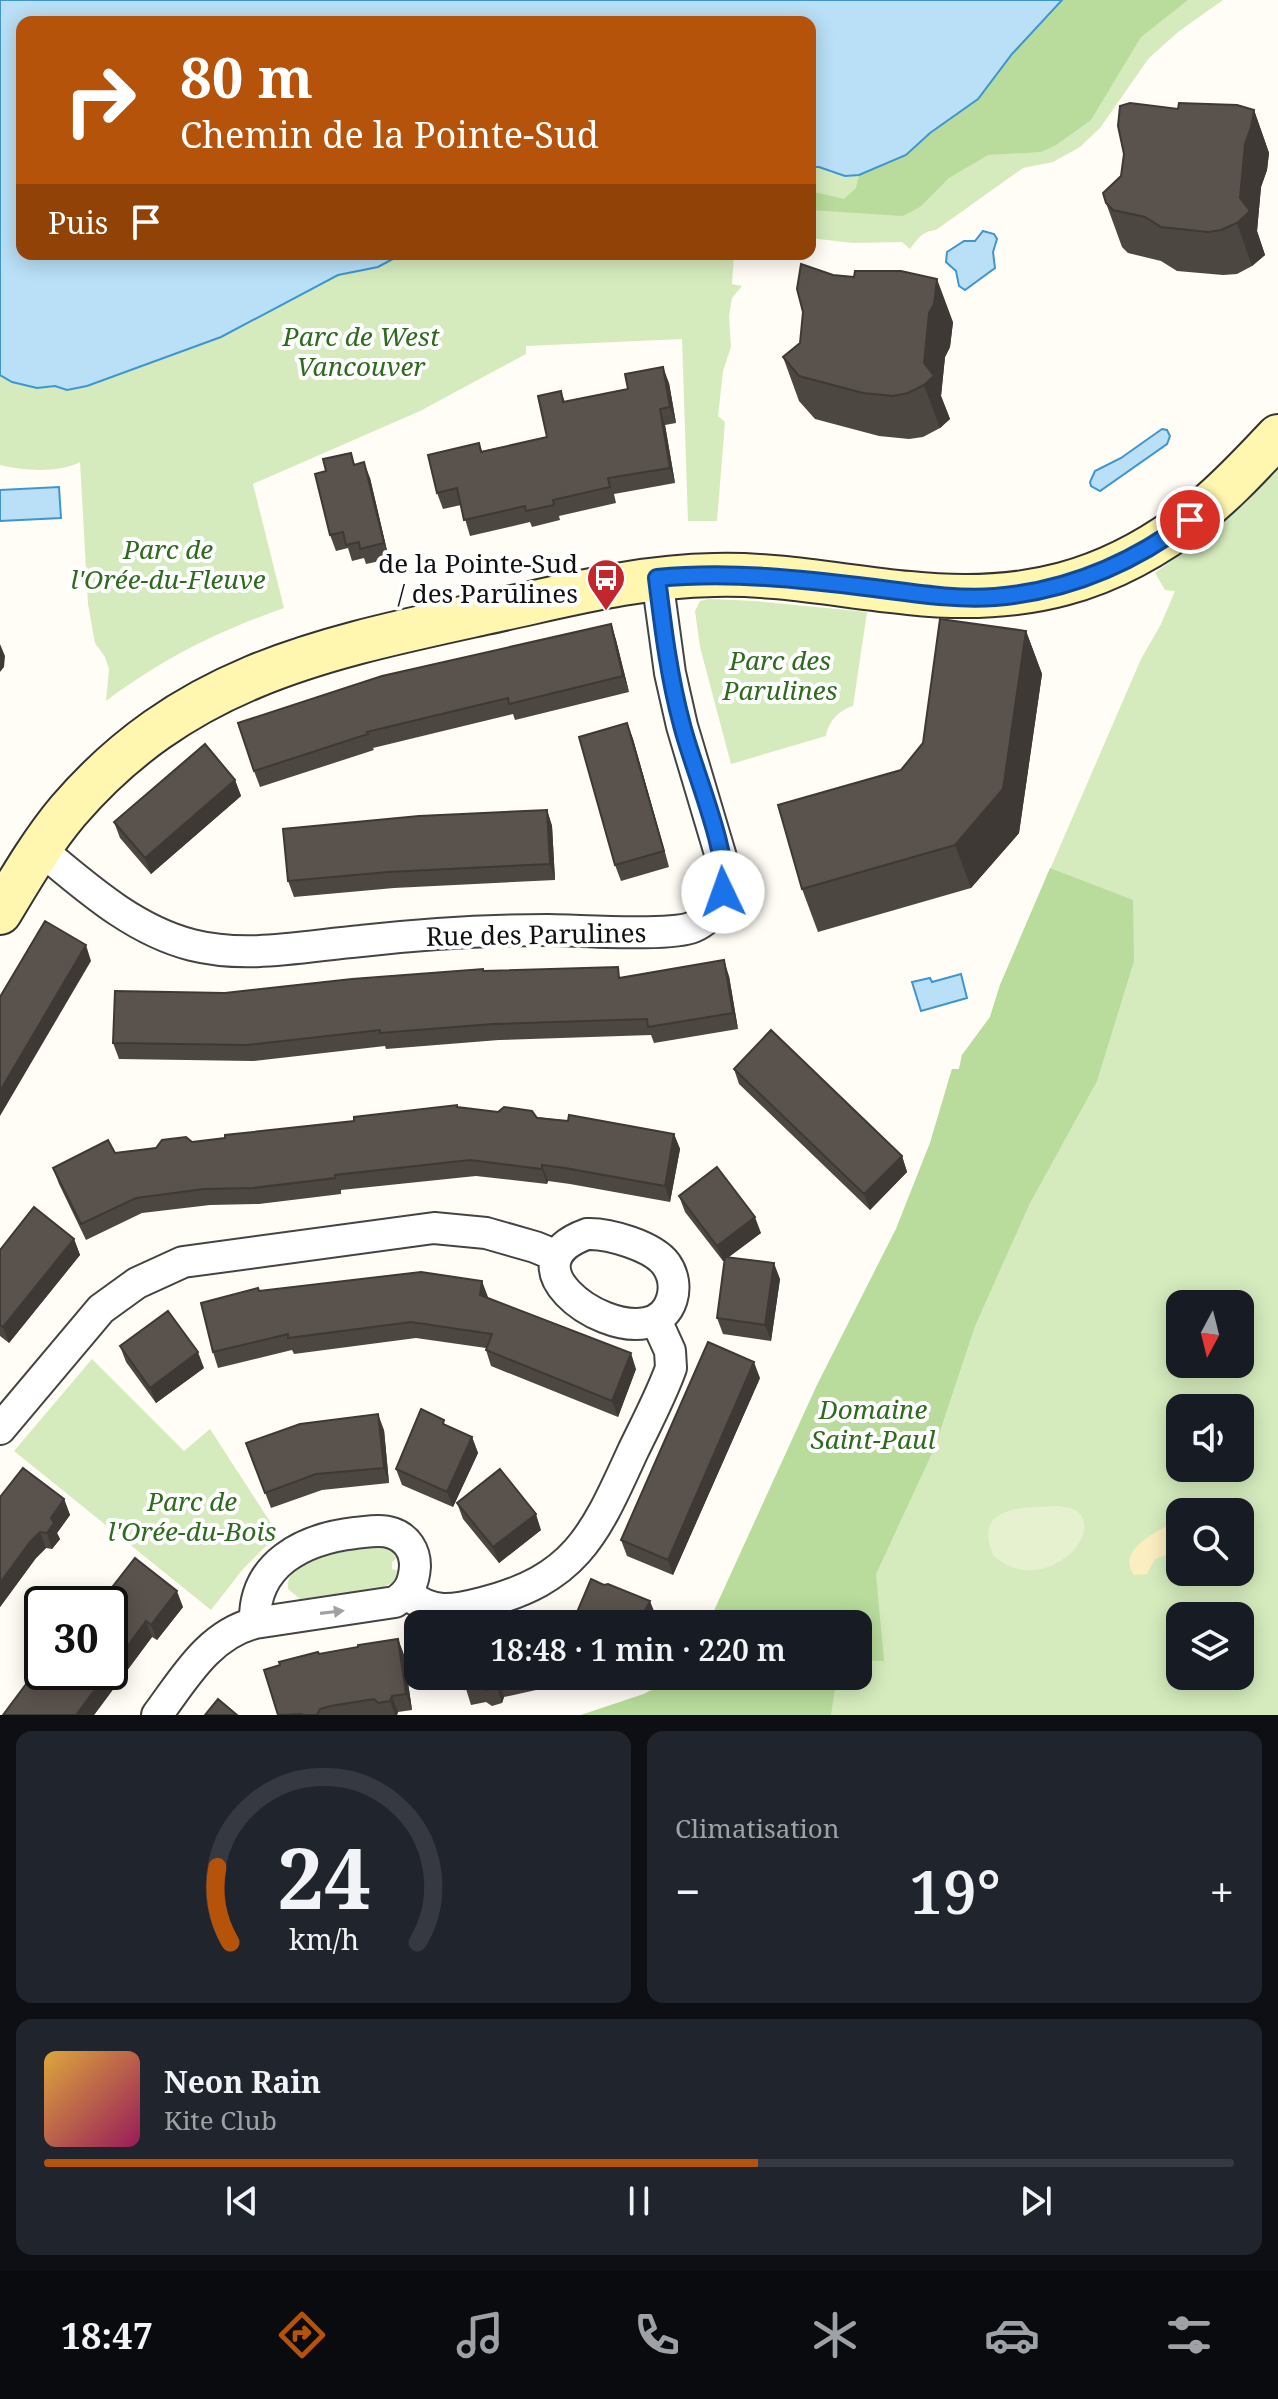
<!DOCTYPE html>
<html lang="fr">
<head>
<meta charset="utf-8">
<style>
  :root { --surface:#171b24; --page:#20242c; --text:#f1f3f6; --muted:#9ea1a6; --line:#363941; --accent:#b45309 }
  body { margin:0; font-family:"Noto Serif",serif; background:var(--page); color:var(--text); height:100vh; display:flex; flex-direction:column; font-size:30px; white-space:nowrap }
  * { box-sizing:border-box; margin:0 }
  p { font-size:26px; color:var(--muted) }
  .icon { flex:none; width:44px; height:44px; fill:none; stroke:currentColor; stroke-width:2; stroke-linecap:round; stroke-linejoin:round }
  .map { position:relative; height:1715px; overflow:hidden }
  .drawer { display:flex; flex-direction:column; gap:16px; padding:16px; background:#0d0f14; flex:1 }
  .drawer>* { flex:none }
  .guide { position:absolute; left:16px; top:16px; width:800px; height:244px; border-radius:16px; box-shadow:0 4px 20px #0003; background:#b45309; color:#fff; overflow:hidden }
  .needle { width:52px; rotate:187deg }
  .buttons { position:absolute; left:1166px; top:1290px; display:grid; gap:16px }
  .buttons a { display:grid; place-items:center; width:88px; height:88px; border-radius:16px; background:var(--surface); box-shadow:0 4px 20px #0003; font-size:40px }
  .speed { position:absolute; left:24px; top:1586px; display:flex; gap:16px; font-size:40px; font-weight:700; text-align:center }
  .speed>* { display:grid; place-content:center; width:104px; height:104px; border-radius:50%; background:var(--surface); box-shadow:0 4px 20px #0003; line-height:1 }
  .speed .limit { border:4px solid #111; border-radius:12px; background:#fff; color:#111 }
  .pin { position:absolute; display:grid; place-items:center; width:68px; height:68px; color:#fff; margin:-34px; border:4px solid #fff; border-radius:50%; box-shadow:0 2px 8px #0007 }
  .me { position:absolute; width:88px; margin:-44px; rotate:357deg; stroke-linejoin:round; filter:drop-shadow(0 0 6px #0008) }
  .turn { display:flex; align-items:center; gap:28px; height:168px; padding:0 32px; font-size:36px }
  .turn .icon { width:104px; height:104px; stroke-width:2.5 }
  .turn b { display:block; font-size:56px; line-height:68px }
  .then { display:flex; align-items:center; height:76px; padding:0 32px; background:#0003; gap:16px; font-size:30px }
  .big { font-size:60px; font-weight:600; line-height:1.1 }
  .drawer .card { flex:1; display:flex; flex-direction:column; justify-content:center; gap:12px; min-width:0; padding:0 28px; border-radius:16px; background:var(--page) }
  .drawer .dial { align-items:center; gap:0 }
  .dial svg { height:208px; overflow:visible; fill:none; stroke:var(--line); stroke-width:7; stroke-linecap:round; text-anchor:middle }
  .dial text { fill:var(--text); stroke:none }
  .song { display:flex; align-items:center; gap:24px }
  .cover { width:96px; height:96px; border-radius:12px; background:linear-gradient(135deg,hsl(40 70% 55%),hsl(330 70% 35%)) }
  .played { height:8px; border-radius:4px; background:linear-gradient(90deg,var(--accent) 60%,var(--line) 60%) }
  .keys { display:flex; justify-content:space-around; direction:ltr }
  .heat { display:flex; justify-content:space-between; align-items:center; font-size:44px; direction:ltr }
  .drawer .tiles { flex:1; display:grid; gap:16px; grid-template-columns:1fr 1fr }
  .card:last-child { grid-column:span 2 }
  .trip { position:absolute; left:404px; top:1610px; width:468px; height:80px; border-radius:16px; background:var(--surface); box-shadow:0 4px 20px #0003; font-weight:600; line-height:80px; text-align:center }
  .menu { display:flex; height:128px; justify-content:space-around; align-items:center; background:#090b0e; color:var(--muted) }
  .menu .icon { width:56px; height:56px }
  .menu .selected { color:var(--accent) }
  .menu b { font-size:36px; color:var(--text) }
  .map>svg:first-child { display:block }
</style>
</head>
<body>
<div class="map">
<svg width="1278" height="1715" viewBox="0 0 1278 1715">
  <rect width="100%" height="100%" fill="#fffdf5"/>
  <!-- green -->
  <path fill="#d5ebbd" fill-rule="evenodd" d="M1062,0H1223L1178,32L1149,58L1100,128L1080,147L1053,162L1023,168L936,230C923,231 918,238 910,249L902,242L853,243L810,238V167H819L832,173L930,133L978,99L1012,54Z
    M402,254H734L732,284L742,286L732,298L729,316L731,347L723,371L718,416L725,422L717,521H688L682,339L526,346V354L420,411L253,484L284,608C216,632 164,658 106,701L109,669L105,657L95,643L88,604L80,462C60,473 23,471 0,465V375L12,382L37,388L55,386L67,390L88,386L220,337L338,275L378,267Z
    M1278,468V1715H581L644,1694L678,1676H858V1624H708L817,1385L896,1229L930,1143L952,1069H959L962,1055L990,1017L1000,985L1141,659L1161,624L1175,591L1165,590L1155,573L1215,528ZM1180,1304H1240V1364H1180ZM1180,1408H1240V1468H1180ZM1180,1512H1240V1572H1180ZM1180,1616H1240V1676H1180Z
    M709,599L755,601L867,612L853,706C839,710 828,722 826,736L731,764L700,647L695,611L700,601Z
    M92,1359L184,1451L210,1429L278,1534L243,1569L211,1610L14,1451Z
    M378,1547L390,1549L397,1558L392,1562V1569L399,1571L394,1582L381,1588L309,1598L300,1599L288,1589C284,1554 355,1550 378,1547Z"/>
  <!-- forest -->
  <path fill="#b9dc9c" d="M1062,0H1188L1141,37L1091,120L1056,145L1041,152L988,155L949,178L920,207L903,216L810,210V191L844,199L856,188L859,175L906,155L930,133L978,99L1012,54Z
    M1050,868L1133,900L1134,961L1097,1081L1029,1205L975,1326L934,1449L876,1574L884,1661L858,1660V1624H708L817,1385L896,1229L930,1143L952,1069H959L962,1055L990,1017L1000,985Z
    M678,1676H837L831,1715H581L644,1694Z"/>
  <!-- sand -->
  <path fill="#fbeec1" d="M1180,1519V1543L1172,1553L1155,1559L1147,1574L1134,1575C1114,1548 1163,1529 1180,1519Z"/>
  <!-- pitch -->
  <path fill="#e6f2cf" d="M1058,1506C1064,1507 1072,1508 1077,1511C1107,1536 1039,1599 993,1555C972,1503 1026,1508 1058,1506Z"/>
  <!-- water -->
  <path fill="#b9e0f7" stroke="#3f96cf" stroke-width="2" d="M0,0H1062L1012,54L978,99L930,133L906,155L859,175L845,176L819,167H810V22H22V254H402L378,267L338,275L221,337L87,386L67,390L55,386L37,388L12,382L0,375Z
    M983,231L994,234L997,239L993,252L995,268L965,290L959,286L956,271L946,262L947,252L964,241H975Z
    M1162,429L1167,430L1170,436L1167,444L1100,491L1091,486L1090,482L1095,471L1121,458Z
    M59,487L61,518L0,521V490Z
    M961,974L967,998L921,1011L912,982L930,978L932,982Z"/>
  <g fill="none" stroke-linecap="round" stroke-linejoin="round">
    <!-- street casing -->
    <g stroke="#444" stroke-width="34">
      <path id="street" d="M40,849C86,887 133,930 192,945C247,959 305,946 361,941C423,934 486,930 548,930C579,930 670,937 693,927C718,916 725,892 724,867L682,726L670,673L657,578
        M587,1234C608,1233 653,1246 666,1264C681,1285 673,1318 646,1323C597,1333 506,1263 587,1234Z
        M0,1429L101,1309L137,1283L183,1262L434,1228L486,1233L535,1247L557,1256
        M407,1594C433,1614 451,1611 482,1603C577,1579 595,1534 633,1451C646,1424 661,1396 671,1368L670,1351L656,1320
        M157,1715C184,1679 208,1635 255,1623L395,1602C409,1593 414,1583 415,1566C415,1551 407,1538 392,1533C381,1529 367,1532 355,1533C303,1539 253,1564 255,1623"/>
    </g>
    <!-- secondary casing -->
    <g stroke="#333" stroke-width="46">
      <path id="secondary" d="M0,913C21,878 42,842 68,811C184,676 321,649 485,613C561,597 636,576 714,575C779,573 844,587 909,593C1022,605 1110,584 1200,512C1228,490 1253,462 1278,436"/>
    </g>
    <!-- street -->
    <use href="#street" stroke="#fff" stroke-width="30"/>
    <!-- secondary -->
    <use href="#secondary" stroke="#fff6b0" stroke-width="42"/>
  </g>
  <!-- wall -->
  <path fill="#4d4742" d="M1178,109L1254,110L1269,153L1267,170L1261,187L1257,231L1265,255L1252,266L1237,274L1223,275L1177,271L1161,261L1128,253L1122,247L1106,203L1121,176L1124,154Z
    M953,322L950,347L945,357L941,396L950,419L940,428L923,437L909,439L879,436L815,419L799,401L783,357L800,343Z
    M669,383L676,423L665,425L675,483L614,494L616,503L559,516L560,520L532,527L530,522L470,536L461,505L443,509L437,493L479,443L482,451L547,437L561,391L565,402Z
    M355,464L370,478L389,559L366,564L364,558L352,561L348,548L336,551L330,535Z
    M611,624L616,640L629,692L515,720L513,714L373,748L374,750L260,787L254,771Z
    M1026,631L1042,674L1019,833L971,888L818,932L802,889L901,770Z
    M627,723L633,739L669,867L621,881L615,865Z
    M235,780L241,796L151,874L120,838L114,822Z
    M547,810L552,826L555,880L394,888L294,897L288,881Z
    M484,971L622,978L729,976L738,1029L654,1043L651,1035L499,1040L386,1049L385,1046L253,1061L119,1059L113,1043L225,993Z
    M734,1069L902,1156L907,1172L870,1210L739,1084Z
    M457,1107L674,1134L680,1149L670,1202L570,1184L548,1181L547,1184L476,1176L341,1190V1194L259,1204L210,1205L142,1213L86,1240L59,1184L53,1168L115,1153Z
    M679,1196L761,1233L729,1257L780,1279L771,1341L723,1334L717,1318L725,1260L723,1261L685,1212Z
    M74,1239L80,1255L9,1343L0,1336V1250Z
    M260,1291L488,1297V1298L636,1369L618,1417L491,1366L486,1350V1348L416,1338L294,1354L292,1350L218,1368L213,1352Z
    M120,1346L204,1368L156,1403L126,1362Z
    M760,1378L673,1575L627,1556L621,1540Z
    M446,1425L472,1437L478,1453L453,1507L402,1485L396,1469Z
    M384,1430L389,1483L322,1490L271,1508L246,1443Z
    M0,1497L64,1499L70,1515L57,1533L60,1539L52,1549L46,1548L36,1558L0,1607Z
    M457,1503L541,1530L499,1563L463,1519Z
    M110,1604L183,1607L157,1640L152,1637L94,1715H3L42,1672Z
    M398,1639L404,1655L412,1710L398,1712L397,1715H278L319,1654Z
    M462,1676H532L536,1690L504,1697L502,1703L492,1706L486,1702L471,1705Z"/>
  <!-- shaded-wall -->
  <path fill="#3f3936" d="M1254,110L1269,153L1267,170L1261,187L1257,231L1265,255L1252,266L1237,223L1245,144Z
    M937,279L953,322L950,347L945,357L941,396L950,419L940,428L924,385V363L929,313Z
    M663,367L669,383L676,423L670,407Z
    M660,409L665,425L675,483L670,468Z
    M364,462L370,478L389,559L384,543Z
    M611,624L616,640L629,692L623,676Z
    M1026,631L1042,674L1019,833L971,888L955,845Z
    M0,644L5,656L4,667L0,672Z
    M627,723L633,739L669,867L664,851Z
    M235,780L241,796L151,874L145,858Z
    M547,810L552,826L555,880L550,864Z
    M86,945L91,961L0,1116V1091Z
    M724,960L729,976L738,1029L733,1013Z
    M674,1134L680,1149L670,1202L665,1186Z
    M902,1156L907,1172L870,1210L864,1194Z
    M542,1165L548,1181L547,1184L542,1169Z
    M755,1217L761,1233L723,1261L717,1246Z
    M74,1239L80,1255L9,1343L3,1327Z
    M774,1263L780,1279L771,1341L765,1325Z
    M482,1281L488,1297L486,1310L480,1295Z
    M198,1352L204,1368L156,1403L150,1388Z
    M631,1353L636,1369L618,1417L612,1401Z
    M754,1362L760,1378L673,1575L668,1560Z
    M378,1414L384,1430L389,1483L384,1468Z
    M472,1437L478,1453L453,1507L447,1492Z
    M64,1499L70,1515L57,1533L60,1539L52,1549L47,1533L51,1518Z
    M536,1514L541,1530L499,1563L493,1547Z
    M40,1532L46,1548L36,1558L0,1607V1583L30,1542Z
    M177,1591L183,1607L157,1640L151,1625Z
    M650,1601L656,1616L652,1624H638Z
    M146,1621L152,1637L94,1715H76L108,1672H110V1670Z
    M398,1639L404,1655L412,1710L406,1694Z
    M499,1681L504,1697L502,1703L497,1687Z
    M392,1696L398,1712L397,1715H395L390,1701Z"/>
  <!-- building -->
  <path fill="#5a524d" stroke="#3f3936" stroke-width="2" d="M1130,103L1178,109L1179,103L1237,105L1254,110L1251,127L1245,144L1240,198L1250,211L1237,223L1221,230L1208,232L1161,227L1145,217L1113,210L1106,203L1103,193L1121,176L1124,154L1118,126L1120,106Z
    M801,264L833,275L854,277L855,271H901L937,279L934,304L929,313L924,363L934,376L924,385L908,393L893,396L863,393L799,376L783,357L800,343L803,312L797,289Z
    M663,367L670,407L660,409L670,468L608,478L610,487L553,500L554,505L526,511L525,506L464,520L457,488L437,493L428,455L479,443L481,452L547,437L538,396L561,391L563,402L628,389L625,374Z
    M351,453L354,465L364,462L384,543L360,549L359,542L346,545L343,532L330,535L315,474L326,471L323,459Z
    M940,619L1026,631L1003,789L955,845L802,889L778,805L901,770L923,743Z
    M611,624L623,676L509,704L508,698L367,732L368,734L254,771L238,723L382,676Z
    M627,723L664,851L615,865L579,737Z
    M205,744L235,780L145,858L114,822Z
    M547,810L550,864L388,872L288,881L283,829L419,816Z
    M45,921L86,945L0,1091V997Z
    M724,960L733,1013L648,1027L647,1019L493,1024L380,1033V1030L247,1045L113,1043L115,991L225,993L352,979L483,969V971L618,967L619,978Z
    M771,1030L902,1156L864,1194L734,1069Z
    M457,1105V1107L498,1112L504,1107L532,1111L537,1118L568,1121L569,1115L674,1134L665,1186L565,1168L542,1165V1169L470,1160L335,1175V1178L253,1188L204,1189L136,1198L81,1224L53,1168L108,1140L115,1153L156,1148L162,1140L186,1137L192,1142L225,1138V1135L354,1121V1117Z
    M717,1167L755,1217L717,1246L679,1196Z
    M34,1207L74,1239L3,1327L0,1325V1250Z
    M725,1257L774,1263L765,1325L717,1318Z
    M421,1272L482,1281L480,1295L631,1353L612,1401L486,1350L492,1334L411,1322L288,1338V1334L213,1352L201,1303L258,1288L259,1291Z
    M168,1311L198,1352L150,1388L120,1346Z
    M708,1342L754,1362L668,1560L621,1540Z
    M421,1409L444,1420L443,1424L472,1437L447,1492L396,1469Z
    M378,1414L384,1468L316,1474L265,1493L246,1443L300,1424Z
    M23,1468L64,1499L51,1518L54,1523L47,1533L40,1532L30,1542L0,1583V1497Z
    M500,1469L536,1514L493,1547L457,1503Z
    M135,1558L177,1591L151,1625L146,1621L110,1670V1604H99Z
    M591,1579L604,1585L608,1584L650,1601L638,1624H572Z
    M398,1639L406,1694L392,1696L390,1701L378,1703L374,1699L330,1706L320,1709L317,1715H303L302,1714L278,1715L264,1670L280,1665L279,1662L318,1652L319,1654L358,1647V1645Z
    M41,1664L42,1672H108L76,1715H3Z
    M462,1676H524L499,1681L497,1687L486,1690L480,1686L465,1689Z
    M218,1699L237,1715H205Z"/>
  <!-- one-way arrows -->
  <defs><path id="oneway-solid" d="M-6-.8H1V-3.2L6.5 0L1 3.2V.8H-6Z" transform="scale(2)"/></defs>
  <use fill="#a0a0a0" href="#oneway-solid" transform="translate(332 1612) rotate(-7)"/>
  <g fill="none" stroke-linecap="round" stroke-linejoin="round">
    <!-- route casing -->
    <g stroke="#114b97" stroke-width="20">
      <path id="route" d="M723,892C731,856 692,766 682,725C669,677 663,627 657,578C730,571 802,579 874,588C914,593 955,600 995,597C1067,591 1133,563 1190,520"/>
    </g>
    <!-- route -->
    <use href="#route" stroke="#1a73e8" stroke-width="14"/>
  </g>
  <!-- icons -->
  <defs>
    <g id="bus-pin" transform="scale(2)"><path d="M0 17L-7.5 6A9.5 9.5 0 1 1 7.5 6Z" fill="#c4262e" stroke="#fff"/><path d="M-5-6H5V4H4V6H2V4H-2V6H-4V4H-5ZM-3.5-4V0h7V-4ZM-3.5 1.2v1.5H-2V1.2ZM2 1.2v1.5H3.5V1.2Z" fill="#fff"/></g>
  </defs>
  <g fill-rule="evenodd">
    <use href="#bus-pin" x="606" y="578"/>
  </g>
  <g text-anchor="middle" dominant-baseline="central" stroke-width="8" stroke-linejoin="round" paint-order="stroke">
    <!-- park labels -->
    <g font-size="26" font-style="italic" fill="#2f6b1f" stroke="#fff">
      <text x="361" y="336">Parc de West<tspan x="361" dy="30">Vancouver</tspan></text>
      <text x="168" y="549">Parc de<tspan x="168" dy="30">l'Orée-du-Fleuve</tspan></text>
      <text x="780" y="660">Parc des<tspan x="780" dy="30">Parulines</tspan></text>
      <text x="873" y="1409">Domaine<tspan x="873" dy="30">Saint-Paul</tspan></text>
      <text x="192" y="1501">Parc de<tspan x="192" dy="30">l'Orée-du-Bois</tspan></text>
    </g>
    <!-- poi labels -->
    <g font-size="26" fill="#111" stroke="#fff" text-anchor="end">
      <text x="578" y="563">de la Pointe-Sud<tspan x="578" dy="30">/ des Parulines</tspan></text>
    </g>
    <!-- street labels -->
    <g font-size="26" fill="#111" stroke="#fff">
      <text transform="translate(536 934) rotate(-1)">Rue des Parulines</text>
    </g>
  </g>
</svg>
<div class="buttons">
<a><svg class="needle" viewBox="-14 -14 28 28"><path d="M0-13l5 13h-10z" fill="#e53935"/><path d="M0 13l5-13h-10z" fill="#9ea1a6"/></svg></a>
<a><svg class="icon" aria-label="sound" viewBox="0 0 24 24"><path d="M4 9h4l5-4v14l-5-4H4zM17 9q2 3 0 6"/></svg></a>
<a><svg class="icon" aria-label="search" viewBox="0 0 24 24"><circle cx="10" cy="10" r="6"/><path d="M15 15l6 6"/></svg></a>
<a><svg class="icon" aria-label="layers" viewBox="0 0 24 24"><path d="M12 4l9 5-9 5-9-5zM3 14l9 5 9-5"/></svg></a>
</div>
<div class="speed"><div class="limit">30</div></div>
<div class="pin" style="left:1190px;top:520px;background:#d93025"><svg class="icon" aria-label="arrive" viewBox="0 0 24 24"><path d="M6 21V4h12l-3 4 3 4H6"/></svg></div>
<svg class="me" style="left:723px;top:892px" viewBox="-20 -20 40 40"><circle r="19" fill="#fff"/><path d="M0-13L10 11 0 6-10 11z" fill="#1a73e8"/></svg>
<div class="trip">18:48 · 1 min · 220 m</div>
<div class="guide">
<div class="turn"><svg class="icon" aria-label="right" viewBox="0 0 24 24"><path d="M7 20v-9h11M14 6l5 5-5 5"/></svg><div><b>80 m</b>Chemin de la Pointe-Sud</div></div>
<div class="then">Puis<svg class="icon" aria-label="arrive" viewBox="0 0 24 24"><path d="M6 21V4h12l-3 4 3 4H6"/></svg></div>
</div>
</div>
<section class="drawer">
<div class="tiles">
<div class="card dial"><svg viewBox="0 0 100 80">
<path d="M14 69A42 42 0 1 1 86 69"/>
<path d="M14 69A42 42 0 0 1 9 40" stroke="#b45309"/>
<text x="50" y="56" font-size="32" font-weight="700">24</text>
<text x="50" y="72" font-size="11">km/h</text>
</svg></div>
<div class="card"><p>Climatisation</p>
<div class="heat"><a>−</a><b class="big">19°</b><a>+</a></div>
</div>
<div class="card">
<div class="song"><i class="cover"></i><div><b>Neon Rain</b><p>Kite Club</p></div></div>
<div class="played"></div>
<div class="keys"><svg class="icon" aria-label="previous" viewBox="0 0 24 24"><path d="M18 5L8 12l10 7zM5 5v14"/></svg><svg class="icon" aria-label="pause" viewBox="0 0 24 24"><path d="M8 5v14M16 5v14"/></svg><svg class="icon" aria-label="next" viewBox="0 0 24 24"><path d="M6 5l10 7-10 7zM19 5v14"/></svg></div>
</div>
</div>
</section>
<nav class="menu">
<b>18:47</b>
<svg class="icon selected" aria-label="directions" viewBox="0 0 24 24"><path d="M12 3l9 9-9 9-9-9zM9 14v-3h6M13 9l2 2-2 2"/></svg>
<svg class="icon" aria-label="music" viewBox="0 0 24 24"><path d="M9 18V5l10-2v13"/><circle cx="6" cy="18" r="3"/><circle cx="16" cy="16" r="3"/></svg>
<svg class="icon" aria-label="phone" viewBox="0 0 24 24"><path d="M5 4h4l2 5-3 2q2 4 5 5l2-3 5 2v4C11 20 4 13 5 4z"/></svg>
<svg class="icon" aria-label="climate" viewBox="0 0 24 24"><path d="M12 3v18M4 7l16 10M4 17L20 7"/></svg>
<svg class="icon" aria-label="car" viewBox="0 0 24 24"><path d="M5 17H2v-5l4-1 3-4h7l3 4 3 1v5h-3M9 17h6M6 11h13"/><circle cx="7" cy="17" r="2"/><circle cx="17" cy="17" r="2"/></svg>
<svg class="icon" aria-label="filters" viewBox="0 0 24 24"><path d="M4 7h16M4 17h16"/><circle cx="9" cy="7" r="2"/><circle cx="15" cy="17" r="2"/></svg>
</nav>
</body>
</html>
